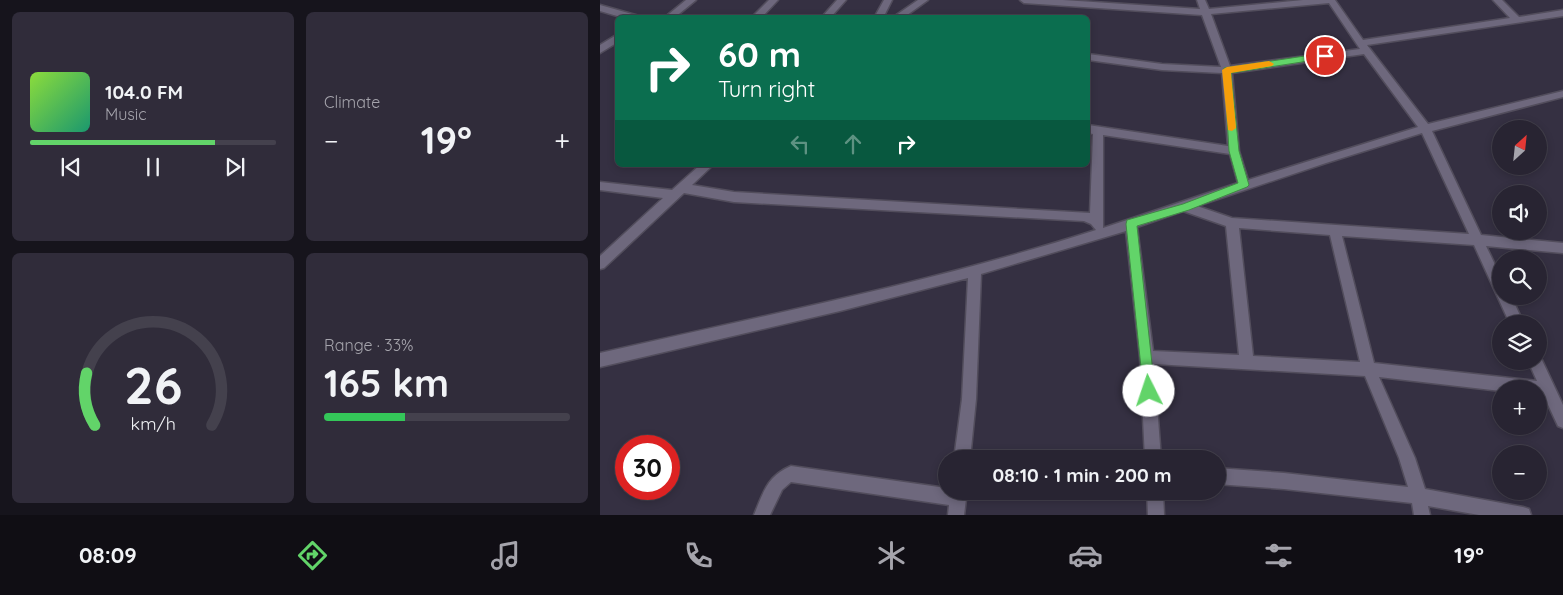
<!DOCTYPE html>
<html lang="en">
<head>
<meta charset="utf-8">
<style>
  :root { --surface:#282432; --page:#302c3a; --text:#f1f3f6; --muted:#a5a4ac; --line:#44414d; --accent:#62d469 }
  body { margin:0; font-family:Quicksand,sans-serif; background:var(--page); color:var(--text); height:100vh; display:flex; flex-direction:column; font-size:19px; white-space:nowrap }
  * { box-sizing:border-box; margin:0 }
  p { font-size:16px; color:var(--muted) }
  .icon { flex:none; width:28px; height:28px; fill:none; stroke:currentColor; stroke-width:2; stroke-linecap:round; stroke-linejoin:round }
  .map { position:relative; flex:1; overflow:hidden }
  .panel { display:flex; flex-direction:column; gap:12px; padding:12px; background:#16141c; width:600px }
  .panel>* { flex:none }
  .hud { position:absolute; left:15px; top:15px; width:475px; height:152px; border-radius:8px; box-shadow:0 2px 8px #0003,0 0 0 1px var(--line); background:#0b6e4f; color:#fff; overflow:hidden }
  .needle { width:32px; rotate:27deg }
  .fabs { position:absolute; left:892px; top:120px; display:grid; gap:10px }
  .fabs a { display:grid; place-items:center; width:55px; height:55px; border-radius:50%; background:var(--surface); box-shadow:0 2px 8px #0003,0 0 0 1px var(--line); font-size:25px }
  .speed { position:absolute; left:15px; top:435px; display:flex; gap:10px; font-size:25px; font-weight:700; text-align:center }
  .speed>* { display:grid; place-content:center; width:65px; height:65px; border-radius:50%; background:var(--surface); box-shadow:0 2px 8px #0003,0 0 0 1px var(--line); line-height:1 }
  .speed .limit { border:8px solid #d22; background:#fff; color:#111 }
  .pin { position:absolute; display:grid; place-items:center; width:42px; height:42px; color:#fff; margin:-21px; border:2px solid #fff; border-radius:50%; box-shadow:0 1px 5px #0007 }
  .me { position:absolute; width:55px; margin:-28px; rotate:356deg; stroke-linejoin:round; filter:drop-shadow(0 0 4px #0008) }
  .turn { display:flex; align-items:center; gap:18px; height:105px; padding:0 20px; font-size:22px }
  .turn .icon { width:65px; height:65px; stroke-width:2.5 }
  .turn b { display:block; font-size:35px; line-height:42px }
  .lanes { display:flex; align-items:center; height:48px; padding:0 20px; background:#0003; justify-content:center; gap:25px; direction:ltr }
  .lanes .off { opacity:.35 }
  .big { font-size:38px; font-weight:700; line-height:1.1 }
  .panel .widget { flex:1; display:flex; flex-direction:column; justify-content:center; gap:8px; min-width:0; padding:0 18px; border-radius:8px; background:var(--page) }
  .panel .dial { align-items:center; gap:0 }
  .dial svg { height:130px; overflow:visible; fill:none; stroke:var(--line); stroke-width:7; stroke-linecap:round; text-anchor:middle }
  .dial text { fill:var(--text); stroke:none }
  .song { display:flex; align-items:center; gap:15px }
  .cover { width:60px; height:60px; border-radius:8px; background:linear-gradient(135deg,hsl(90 70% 55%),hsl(160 70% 35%)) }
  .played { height:5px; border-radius:2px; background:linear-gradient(90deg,var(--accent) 75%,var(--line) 75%) }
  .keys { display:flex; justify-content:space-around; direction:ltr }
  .heat { display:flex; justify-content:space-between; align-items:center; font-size:28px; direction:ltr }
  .charge { height:8px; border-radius:4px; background:linear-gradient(90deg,#34c759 33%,var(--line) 0) }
  .panel .tiles { flex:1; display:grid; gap:12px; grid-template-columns:repeat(2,1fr) }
  .trip { position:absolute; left:338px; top:450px; width:288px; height:50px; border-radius:25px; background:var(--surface); box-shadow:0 2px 8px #0003,0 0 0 1px var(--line); font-weight:700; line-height:50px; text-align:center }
  .tabs { display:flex; height:80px; justify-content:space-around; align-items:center; background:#100e14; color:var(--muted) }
  .tabs .icon { width:35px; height:35px }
  .tabs .current { color:var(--accent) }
  .tabs b { font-size:22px; color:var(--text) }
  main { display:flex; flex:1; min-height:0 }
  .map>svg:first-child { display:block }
</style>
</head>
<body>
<main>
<section class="panel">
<div class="tiles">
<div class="widget">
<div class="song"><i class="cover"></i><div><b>104.0 FM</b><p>Music</p></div></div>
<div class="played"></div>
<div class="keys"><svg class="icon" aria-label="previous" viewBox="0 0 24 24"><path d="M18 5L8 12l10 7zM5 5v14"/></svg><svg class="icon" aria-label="pause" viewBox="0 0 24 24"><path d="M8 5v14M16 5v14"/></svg><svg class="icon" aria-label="next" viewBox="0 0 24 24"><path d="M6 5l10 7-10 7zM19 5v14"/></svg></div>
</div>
<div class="widget"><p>Climate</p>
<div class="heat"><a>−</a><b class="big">19°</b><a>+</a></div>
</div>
<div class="widget dial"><svg viewBox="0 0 100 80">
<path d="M14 69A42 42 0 1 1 86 69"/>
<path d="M14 69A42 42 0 0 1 9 37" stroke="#62d469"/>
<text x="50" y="56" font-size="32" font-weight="700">26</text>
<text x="50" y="72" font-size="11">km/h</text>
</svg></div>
<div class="widget"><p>Range · 33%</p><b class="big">165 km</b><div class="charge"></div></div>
</div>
</section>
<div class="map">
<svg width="963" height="515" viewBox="0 0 963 515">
  <rect width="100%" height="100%" fill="#353042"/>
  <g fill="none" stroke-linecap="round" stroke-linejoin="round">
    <!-- street casing -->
    <g stroke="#524d5c" stroke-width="3">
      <path id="street" d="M86,0H96L74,18H64Z
        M169,0H178L161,18H151Z
        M237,0H246L230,18H221Z
        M284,0H292L283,18H274Z
        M318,0H328L303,18H292Z
        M420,0H463L600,9L597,0H605L609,9L703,0H735L763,40L910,18L893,0H902L919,17L963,10V16L767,45L828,124L963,91V97L832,131L881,235L963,243V253L886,246L901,277V296H911L924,324H910L874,245L742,236L774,363L937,381L928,361H939L940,356L963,405V428L958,426L944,396L939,395V389H901V391L779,377L815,458L825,489L923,507L929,509L931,515H879L828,506L830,515H814L812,503L684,489L616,484V468L684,473L808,487L799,458L765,376L554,364L561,459H545L540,357L526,231L381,274L376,399L370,459H354L362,399L368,278L240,311L0,367V353C166,315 334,282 496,230L491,224L484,221L134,202L84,193L4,268L0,269V256L63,198L0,190V182L72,190L100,165H113L92,185L134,192L490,213L493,134L488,133V125L628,146L622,73L562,70L488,60V54L562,64L621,67L602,15L424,3ZM729,3L760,49L630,66L611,14ZM764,54L818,127L648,180L639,151L632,73ZM822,133L869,234L632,218L597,206L726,163ZM503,135L630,154L638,183L503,228ZM583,211L626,226L639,355L553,351L537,227ZM639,228L730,235L760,362L653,356Z
        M0,5L39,16L40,18H24L0,11Z
        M18,34V42L0,53V45Z
        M191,466L346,488V491H367L364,515H348L349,505L191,482L182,490L170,515H154C163,493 167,476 191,466Z
        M547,491H563L564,515H548Z"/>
    </g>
    <!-- street -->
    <use href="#street" fill="#6e687d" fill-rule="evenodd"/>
  </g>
  <!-- route -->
  <path fill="#62d469" stroke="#408a44" d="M725,53L729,56L728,58L631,73L639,151L649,185L647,187L589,210L537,226L555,391L554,396L549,398L544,396L526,224L527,220L583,204L638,183L629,151L624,68Z"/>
  <!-- slow -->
  <path fill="#f59e0b" d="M669,61L674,64L672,66L631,73L636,128L632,131L628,130L622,70L627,67Z"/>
</svg>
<div class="fabs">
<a><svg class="needle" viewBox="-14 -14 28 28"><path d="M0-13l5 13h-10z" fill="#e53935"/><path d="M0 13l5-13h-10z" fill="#a5a4ac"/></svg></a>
<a><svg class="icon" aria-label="sound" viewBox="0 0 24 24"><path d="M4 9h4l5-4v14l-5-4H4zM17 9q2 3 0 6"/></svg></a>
<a><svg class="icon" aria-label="search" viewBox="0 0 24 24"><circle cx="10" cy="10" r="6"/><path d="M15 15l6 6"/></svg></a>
<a><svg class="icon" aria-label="layers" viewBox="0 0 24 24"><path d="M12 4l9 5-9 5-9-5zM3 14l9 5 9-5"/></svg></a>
<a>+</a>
<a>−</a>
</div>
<div class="speed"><div class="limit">30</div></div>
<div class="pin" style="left:725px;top:56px;background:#d93025"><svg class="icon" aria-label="arrive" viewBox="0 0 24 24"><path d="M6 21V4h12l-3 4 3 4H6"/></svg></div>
<svg class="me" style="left:549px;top:391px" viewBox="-20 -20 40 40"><circle r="19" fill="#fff"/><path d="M0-13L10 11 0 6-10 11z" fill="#62d469"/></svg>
<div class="trip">08:10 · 1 min · 200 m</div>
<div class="hud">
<div class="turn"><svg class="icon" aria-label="right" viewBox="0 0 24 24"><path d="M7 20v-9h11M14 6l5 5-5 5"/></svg><div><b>60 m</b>Turn right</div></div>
<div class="lanes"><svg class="icon off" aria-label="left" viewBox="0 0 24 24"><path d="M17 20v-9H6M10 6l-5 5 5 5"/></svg><svg class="icon off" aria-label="ahead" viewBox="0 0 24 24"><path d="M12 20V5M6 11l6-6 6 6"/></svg><svg class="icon" aria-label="right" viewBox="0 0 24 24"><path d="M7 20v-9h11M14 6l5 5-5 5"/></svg></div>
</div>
</div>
</main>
<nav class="tabs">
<b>08:09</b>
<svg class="icon current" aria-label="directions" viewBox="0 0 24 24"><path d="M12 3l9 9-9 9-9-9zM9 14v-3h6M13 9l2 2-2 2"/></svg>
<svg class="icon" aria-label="music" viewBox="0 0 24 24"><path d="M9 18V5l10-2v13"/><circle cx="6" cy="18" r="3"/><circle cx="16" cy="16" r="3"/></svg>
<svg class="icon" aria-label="phone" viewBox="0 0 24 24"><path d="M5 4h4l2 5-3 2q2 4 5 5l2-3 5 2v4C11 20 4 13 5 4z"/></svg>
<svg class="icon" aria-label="climate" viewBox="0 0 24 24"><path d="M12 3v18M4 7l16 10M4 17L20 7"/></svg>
<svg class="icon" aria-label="car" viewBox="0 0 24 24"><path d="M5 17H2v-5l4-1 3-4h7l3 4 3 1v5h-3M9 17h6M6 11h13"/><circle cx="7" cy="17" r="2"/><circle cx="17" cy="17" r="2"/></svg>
<svg class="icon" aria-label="filters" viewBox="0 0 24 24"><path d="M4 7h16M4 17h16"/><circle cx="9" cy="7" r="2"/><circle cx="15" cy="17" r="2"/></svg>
<b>19°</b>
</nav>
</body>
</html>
